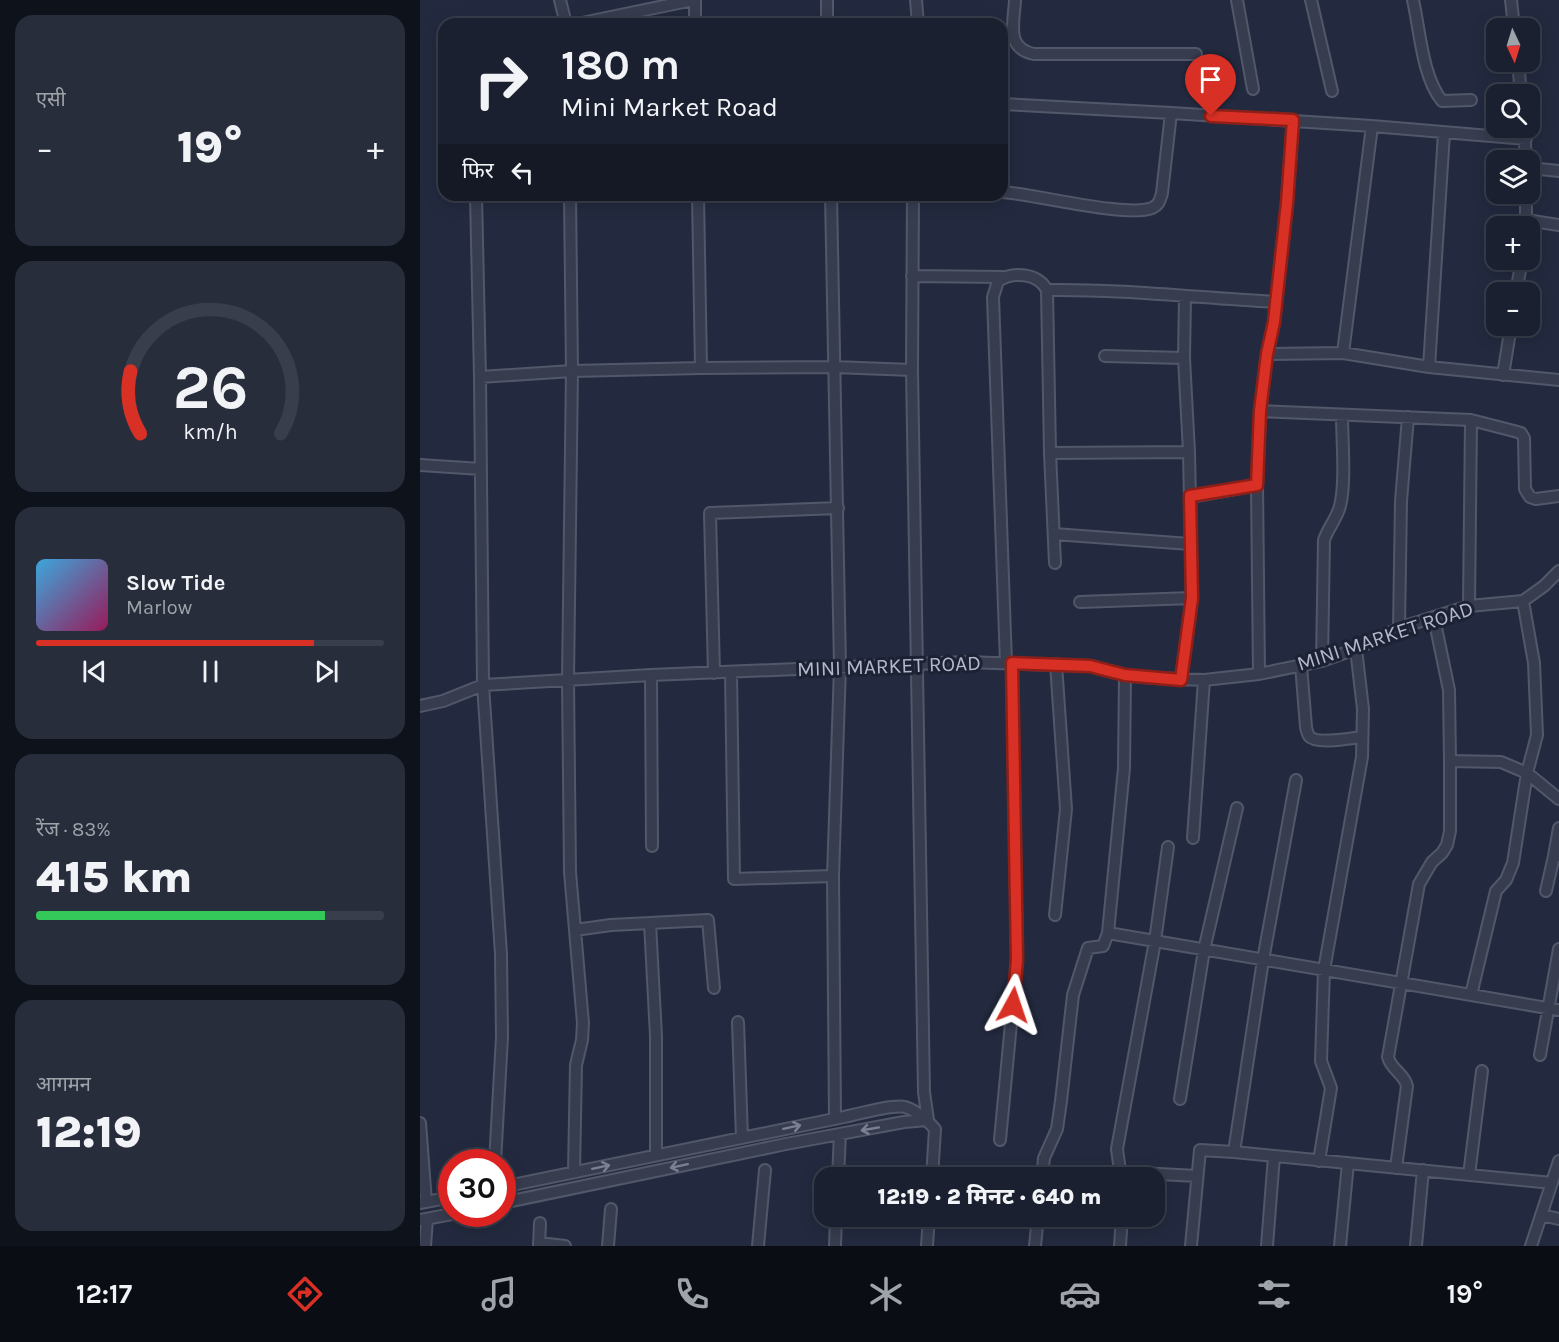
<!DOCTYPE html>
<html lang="hi">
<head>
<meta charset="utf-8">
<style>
  :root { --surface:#1a202f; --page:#272d3b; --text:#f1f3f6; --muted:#9fa3aa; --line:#383e4b; --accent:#d93025 }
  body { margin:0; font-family:Karla,"Noto Sans Devanagari",sans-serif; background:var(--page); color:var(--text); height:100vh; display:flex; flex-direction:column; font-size:22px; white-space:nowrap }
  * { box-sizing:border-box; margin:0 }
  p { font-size:20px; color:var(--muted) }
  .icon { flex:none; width:33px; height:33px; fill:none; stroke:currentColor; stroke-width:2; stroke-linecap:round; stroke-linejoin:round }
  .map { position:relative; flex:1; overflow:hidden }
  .side { display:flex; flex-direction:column; gap:15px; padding:15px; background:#0e121a; width:420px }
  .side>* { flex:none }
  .top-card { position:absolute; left:18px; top:18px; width:570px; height:183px; border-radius:18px; box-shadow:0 3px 15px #0003,0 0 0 2px var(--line); background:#1a202f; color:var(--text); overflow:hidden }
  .needle { width:39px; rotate:176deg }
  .tools { position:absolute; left:1066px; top:18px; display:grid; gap:12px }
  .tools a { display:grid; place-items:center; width:54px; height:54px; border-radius:12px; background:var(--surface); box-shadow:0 3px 15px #0003,0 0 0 2px var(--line); font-size:30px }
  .speed { position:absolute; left:18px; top:1149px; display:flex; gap:12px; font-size:30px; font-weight:700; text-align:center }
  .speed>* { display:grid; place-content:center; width:78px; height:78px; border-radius:50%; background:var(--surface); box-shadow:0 3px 15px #0003,0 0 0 2px var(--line); line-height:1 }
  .speed .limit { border:9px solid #d22; background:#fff; color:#111 }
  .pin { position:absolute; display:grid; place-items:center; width:51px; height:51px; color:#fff; margin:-62px -26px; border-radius:50% 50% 50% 0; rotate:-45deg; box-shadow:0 0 6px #0007 }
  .pin .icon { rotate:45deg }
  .me { position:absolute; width:66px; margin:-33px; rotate:5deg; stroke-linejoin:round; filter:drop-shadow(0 0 4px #0008) }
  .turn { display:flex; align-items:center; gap:21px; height:126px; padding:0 24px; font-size:27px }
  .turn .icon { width:78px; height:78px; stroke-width:2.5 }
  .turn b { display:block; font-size:42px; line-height:51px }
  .then { display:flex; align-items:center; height:57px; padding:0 24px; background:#0003; gap:12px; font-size:22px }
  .big { font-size:45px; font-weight:800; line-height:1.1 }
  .side .tile { flex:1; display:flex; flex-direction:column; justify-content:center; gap:9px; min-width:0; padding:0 21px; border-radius:18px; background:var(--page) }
  .side .dial { align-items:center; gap:0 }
  .dial svg { height:156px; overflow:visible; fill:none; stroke:var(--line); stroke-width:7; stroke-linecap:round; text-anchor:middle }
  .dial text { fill:var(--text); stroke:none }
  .song { display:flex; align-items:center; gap:18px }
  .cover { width:72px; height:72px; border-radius:9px; background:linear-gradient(135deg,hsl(200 70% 55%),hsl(330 70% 35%)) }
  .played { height:6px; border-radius:3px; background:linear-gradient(90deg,var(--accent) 80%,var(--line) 80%) }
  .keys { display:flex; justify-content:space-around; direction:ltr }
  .heat { display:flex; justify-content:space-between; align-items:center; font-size:33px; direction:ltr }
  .charge { height:9px; border-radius:4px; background:linear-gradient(90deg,#34c759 83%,var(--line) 0) }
  .trip { position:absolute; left:394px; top:1167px; width:351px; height:60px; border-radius:18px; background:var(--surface); box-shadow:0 3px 15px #0003,0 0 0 2px var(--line); font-weight:800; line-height:60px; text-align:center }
  .tab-bar { display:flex; height:96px; justify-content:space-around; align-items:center; background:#0a0d13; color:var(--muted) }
  .tab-bar .icon { width:42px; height:42px }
  .tab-bar .selected { color:var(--accent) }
  .tab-bar b { font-size:27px; color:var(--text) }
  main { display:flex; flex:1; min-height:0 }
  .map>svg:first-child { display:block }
</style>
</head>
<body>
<main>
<section class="side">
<div class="tile"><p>एसी</p>
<div class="heat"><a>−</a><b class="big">19°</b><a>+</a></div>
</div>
<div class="tile dial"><svg viewBox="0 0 100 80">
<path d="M14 69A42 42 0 1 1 86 69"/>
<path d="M14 69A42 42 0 0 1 9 37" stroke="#d93025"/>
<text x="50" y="56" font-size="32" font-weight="700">26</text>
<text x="50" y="72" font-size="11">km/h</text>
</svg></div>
<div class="tile">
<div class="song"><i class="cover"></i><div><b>Slow Tide</b><p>Marlow</p></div></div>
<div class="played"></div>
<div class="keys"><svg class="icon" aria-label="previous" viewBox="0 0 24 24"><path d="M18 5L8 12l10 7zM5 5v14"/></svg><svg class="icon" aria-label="pause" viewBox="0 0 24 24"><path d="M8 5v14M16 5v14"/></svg><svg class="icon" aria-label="next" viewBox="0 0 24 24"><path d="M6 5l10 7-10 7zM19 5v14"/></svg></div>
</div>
<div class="tile"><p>रेंज · 83%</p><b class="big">415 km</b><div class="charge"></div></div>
<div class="tile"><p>आगमन</p><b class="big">12:19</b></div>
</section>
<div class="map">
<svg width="1139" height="1246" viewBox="0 0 1139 1246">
  <rect width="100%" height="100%" fill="#232a3f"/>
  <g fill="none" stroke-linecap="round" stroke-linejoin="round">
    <!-- minor casing -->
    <g stroke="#52586a" stroke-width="14">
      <path id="minor" d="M140,0L146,24
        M275,0V24
        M407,0V24
        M496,0L498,24
        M595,0C594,23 585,48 614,54H776
        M817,0L833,89
        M891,0L912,91
        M993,0C1000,31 1002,76 1022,101L1051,100
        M1091,0L1094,28
        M157,24L273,0
        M1098,62L1101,94
        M582,104L751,113L742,193C740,200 739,205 732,208C707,218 615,194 582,192
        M751,113L952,126L1106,139
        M1104,128L1106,160
        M1110,168L1139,171
        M56,195L60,377L152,371L281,368L278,195
        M150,195L152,371L148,680L150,872L163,1023L162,1040L156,1065L154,1172
        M411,195L420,667L413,876L415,1119
        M1106,220L1139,225
        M1106,226V194
        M492,276L583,277
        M627,290L630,453L635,563
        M1096,292L1102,260
        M923,353L952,126
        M847,354L923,353L1009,367L1139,380
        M685,356L764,358
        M1009,367L1024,133
        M281,368L414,367L492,370L493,195
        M492,370L504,1092L508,1120
        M1083,375L1091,326
        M60,377L63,685L81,954L82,1037L75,1162
        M840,411L1051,420L1094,431L1101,433L1104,438L1105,489L1110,497L1116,499L1139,496
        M630,453L769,452
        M0,465L61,469
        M770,497L837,485
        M634,534L770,544
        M660,602L772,598
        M1049,606L1051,420
        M1014,618L1029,690L1030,761L1081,762L1107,773L1139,799
        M979,628L981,501L988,417
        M902,661L904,540C908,528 917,518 920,506C926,483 922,440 922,415
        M586,663L573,297L578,281C593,271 618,273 627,290C703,289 779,298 856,302
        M881,665L886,727C886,728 888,735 889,736C896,745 932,738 942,737
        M311,672L314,879L413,876
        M294,673L290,513L418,508
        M839,674L837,485L840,411L847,354L854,322L867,203L873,121
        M231,675L232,846
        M761,680L772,598L769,452L764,358L765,297
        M0,706L23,701L63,685L231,675L545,662L670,666L705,675L734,678L784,680L839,674L902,661L936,649L979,628L1049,606L1103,601L1124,586L1139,571
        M773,838L784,680
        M1138,856H1134L1139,828
        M1126,891L1134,856
        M635,915L646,809L636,664
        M230,923L288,920L294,988
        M155,930L191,925L230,923L236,1036V1155
        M688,933L1139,1010
        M1051,995L1076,891L1086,880L1093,863L1107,773L1117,735L1114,663L1103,601
        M318,1022L322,1138
        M1120,1055L1139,949
        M760,1099L784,950L817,808
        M0,1123L6,1202
        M580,1140L597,960L592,663
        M814,1152L1132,1183
        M899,1161L911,1088L901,1061L904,970L942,757L943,709L936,649
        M976,1168L987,1086C984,1073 971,1070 968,1057L999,884L1012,862L1022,853L1027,845L1030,831V761
        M701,1172L777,1176
        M1049,1175L1062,1071
        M418,1178L420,1134
        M622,1178L624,1158L637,1129L641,1101L653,995L668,948L683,946L688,933L704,768L705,675
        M701,1178L697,1149L735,941L748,847
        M82,1187L424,1117C438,1114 473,1104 485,1107C496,1110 508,1121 515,1129L512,1178
        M0,1203L32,1197
        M82,1203L366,1144L484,1122L507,1120
        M1121,1215L1139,1219
        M0,1220L32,1214
        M119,1243L145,1246
        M5,1246L7,1219
        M119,1246L120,1223
        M188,1246L191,1209
        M338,1246L345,1170
        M415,1246L416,1216
        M507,1246L509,1216
        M615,1246L618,1216
        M700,1246L702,1216
        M771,1246L780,1150L814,1152L843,960L876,780
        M847,1246L854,1156
        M920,1246L928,1163
        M996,1246L1003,1170
        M1111,1246L1139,1161"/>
    </g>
    <!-- minor -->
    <use href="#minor" stroke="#373d4f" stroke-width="10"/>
  </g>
  <!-- one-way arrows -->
  <defs><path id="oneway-shaft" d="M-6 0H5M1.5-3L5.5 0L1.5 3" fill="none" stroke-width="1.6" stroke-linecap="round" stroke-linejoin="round" transform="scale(1.5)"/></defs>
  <g stroke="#7b8193">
    <use href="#oneway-shaft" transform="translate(372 1127) rotate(-12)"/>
    <use href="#oneway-shaft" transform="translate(450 1129) rotate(170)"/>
    <use href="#oneway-shaft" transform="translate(259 1166) rotate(168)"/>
    <use href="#oneway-shaft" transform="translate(181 1167) rotate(-12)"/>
  </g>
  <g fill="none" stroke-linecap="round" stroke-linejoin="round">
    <!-- route casing -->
    <g stroke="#8d1f18" stroke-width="15">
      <path id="route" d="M593,1005L597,960L592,663L670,666L705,675L761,680L772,598L770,496L837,485L840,411L847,354L854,322L867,203L873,120L791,116"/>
    </g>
    <!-- route -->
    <use href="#route" stroke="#d93025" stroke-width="10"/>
  </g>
  <g text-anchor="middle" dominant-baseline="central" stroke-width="6" stroke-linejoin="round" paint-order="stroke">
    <!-- street labels -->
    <g font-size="21" fill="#b3b8ca" stroke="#1c2234">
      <text transform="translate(965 636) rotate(-18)">MINI MARKET ROAD</text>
      <text transform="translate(469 666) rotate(-2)">MINI MARKET ROAD</text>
    </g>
  </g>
</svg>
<div class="tools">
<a><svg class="needle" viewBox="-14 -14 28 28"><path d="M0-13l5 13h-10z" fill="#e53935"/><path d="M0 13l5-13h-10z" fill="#9fa3aa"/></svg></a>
<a><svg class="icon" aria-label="search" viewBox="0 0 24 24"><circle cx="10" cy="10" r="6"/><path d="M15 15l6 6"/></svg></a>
<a><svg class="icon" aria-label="layers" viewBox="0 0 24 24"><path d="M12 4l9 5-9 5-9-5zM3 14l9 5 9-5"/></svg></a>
<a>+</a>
<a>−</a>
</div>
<div class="speed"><div class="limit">30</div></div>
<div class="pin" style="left:791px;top:116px;background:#d93025"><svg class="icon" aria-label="arrive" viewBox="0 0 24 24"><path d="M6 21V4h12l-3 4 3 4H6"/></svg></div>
<svg class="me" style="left:593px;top:1005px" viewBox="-20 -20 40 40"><path d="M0-17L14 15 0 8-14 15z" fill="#d93025" stroke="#fff" stroke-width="4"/></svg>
<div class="trip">12:19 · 2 मिनट · 640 m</div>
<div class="top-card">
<div class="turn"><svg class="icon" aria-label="right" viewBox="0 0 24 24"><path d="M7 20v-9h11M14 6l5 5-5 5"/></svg><div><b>180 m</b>Mini Market Road</div></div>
<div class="then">फिर<svg class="icon" aria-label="left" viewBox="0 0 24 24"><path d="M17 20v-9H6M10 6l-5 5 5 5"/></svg></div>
</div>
</div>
</main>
<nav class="tab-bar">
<b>12:17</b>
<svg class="icon selected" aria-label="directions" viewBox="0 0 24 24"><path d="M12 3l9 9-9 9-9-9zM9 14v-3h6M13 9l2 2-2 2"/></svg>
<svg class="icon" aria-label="music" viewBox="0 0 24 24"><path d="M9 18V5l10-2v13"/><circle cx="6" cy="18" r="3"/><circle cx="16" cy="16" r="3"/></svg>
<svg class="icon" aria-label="phone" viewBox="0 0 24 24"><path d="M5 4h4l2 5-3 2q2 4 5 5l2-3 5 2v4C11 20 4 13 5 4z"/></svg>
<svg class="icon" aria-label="climate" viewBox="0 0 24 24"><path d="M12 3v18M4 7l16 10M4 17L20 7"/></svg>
<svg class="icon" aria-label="car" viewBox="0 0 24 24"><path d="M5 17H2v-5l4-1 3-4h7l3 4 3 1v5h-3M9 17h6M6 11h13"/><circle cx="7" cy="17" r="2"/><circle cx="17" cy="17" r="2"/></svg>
<svg class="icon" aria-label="filters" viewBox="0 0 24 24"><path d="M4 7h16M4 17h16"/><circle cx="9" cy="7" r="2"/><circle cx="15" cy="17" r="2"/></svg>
<b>19°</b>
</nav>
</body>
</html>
